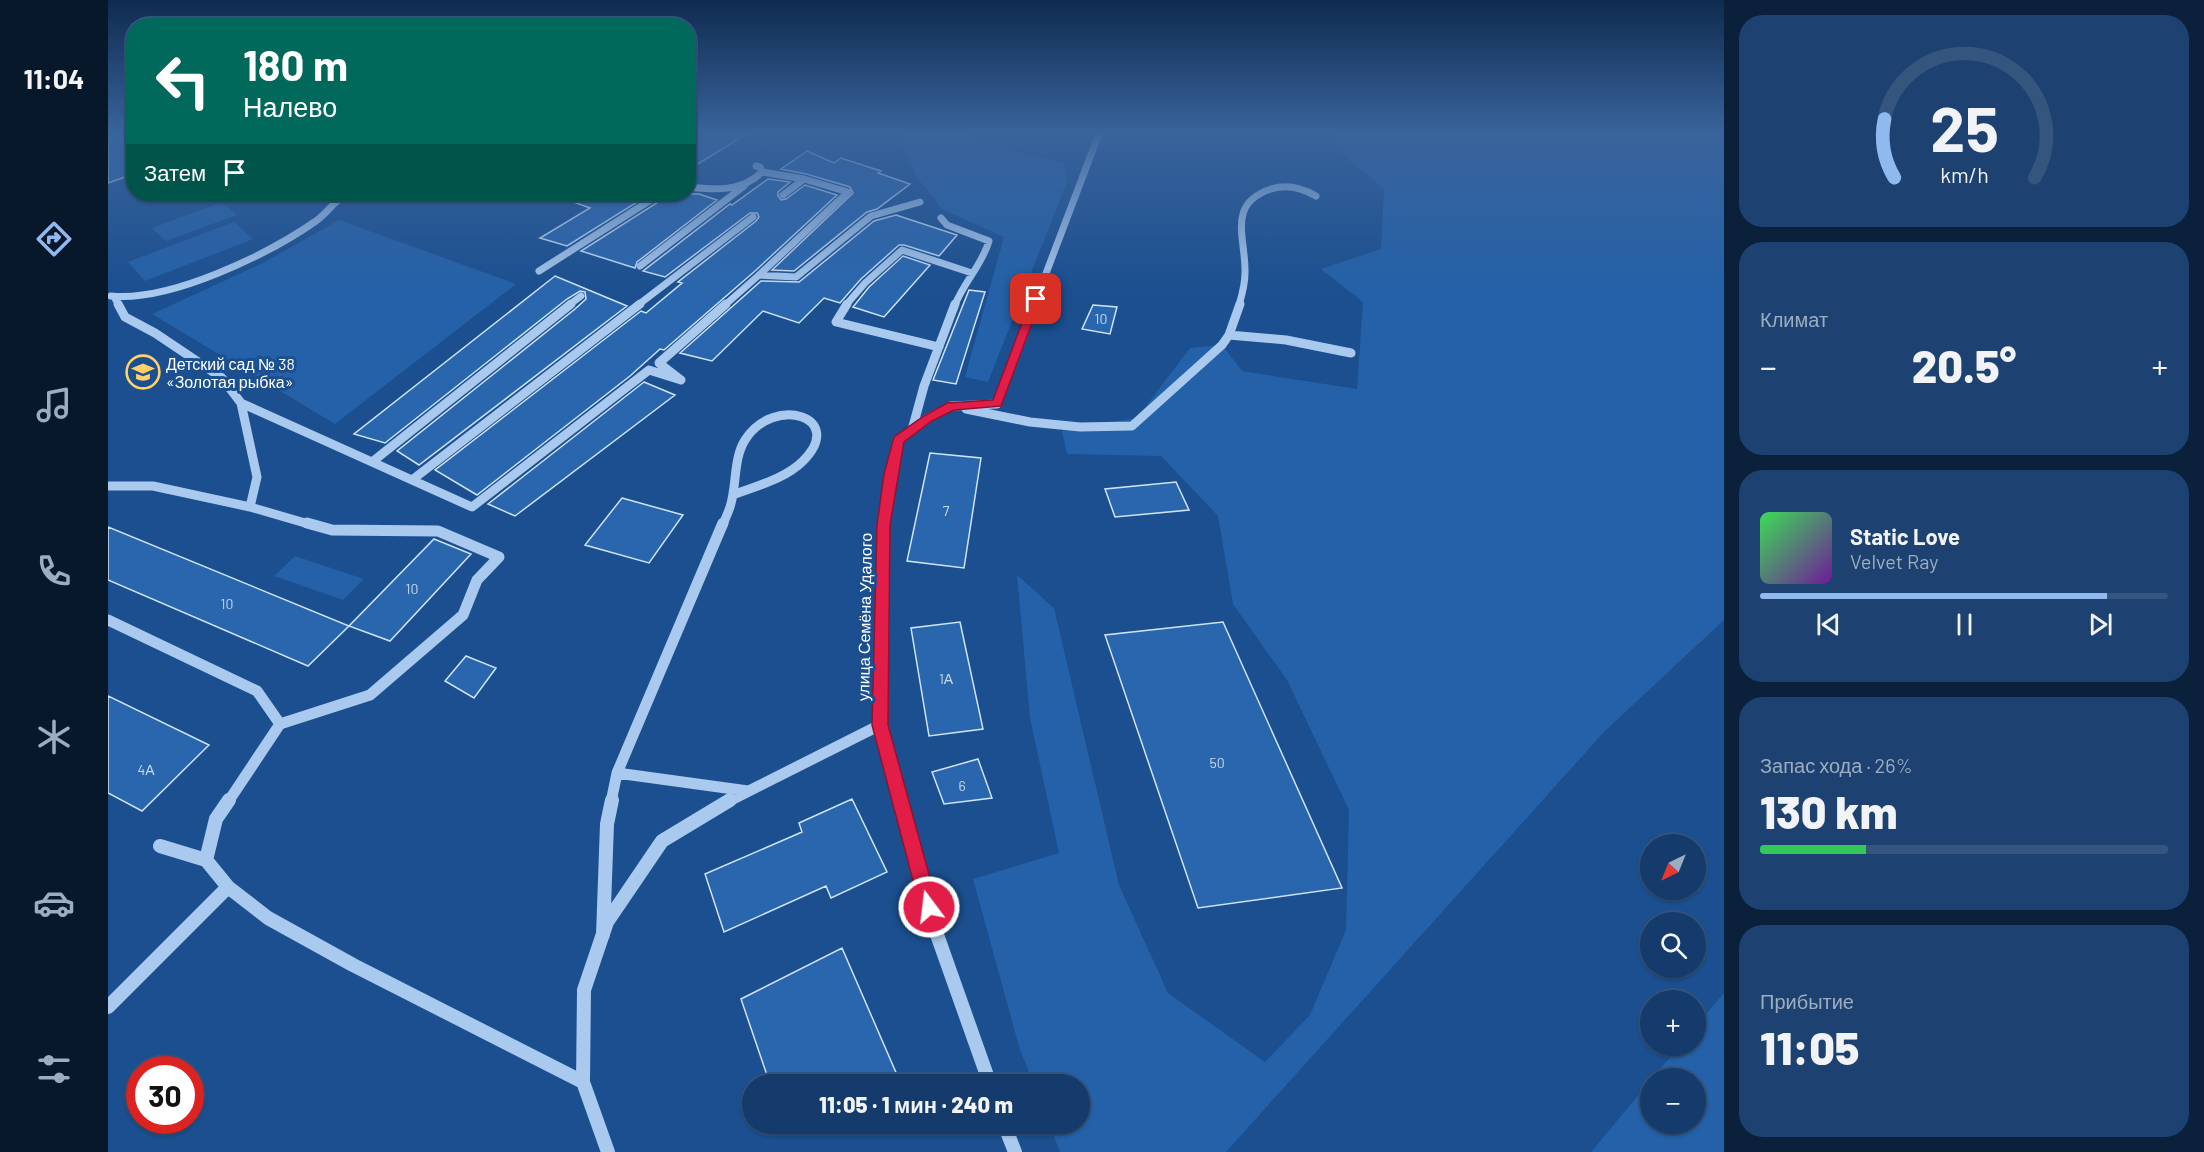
<!DOCTYPE html>
<html lang="ru">
<head>
<meta charset="utf-8">
<style>
  :root { --surface:#143b6b; --page:#1d4271; --text:#f1f3f6; --muted:#9dadc1; --line:#33557e; --accent:#90b9f0 }
  body { margin:0; font-family:Barlow,sans-serif; background:var(--page); color:var(--text); height:100vh; display:flex; flex-direction:column; font-size:22px; white-space:nowrap }
  * { box-sizing:border-box; margin:0 }
  p { font-size:20px; color:var(--muted) }
  .icon { flex:none; width:33px; height:33px; fill:none; stroke:currentColor; stroke-width:2; stroke-linecap:round; stroke-linejoin:round }
  .map { position:relative; flex:1; overflow:hidden }
  .panel { display:flex; flex-direction:column; gap:15px; padding:15px; background:#0b203b; width:480px }
  .panel>* { flex:none }
  .top-card { position:absolute; left:18px; top:18px; width:570px; height:183px; border-radius:24px; box-shadow:0 2px 4px #0004,0 0 0 2px var(--line); background:#00695c; color:#fff; overflow:hidden }
  .needle { width:39px; rotate:223deg }
  .controls { position:absolute; left:1532px; top:834px; display:grid; gap:12px }
  .controls a { display:grid; place-items:center; width:66px; height:66px; border-radius:50%; background:var(--surface); box-shadow:0 2px 4px #0004,0 0 0 2px var(--line); font-size:30px }
  .speed { position:absolute; left:18px; top:1056px; display:flex; gap:12px; font-size:30px; font-weight:700; text-align:center }
  .speed>* { display:grid; place-content:center; width:78px; height:78px; border-radius:50%; background:var(--surface); box-shadow:0 2px 4px #0004,0 0 0 2px var(--line); line-height:1 }
  .speed .limit { border:9px solid #d22; background:#fff; color:#111 }
  .pin { position:absolute; display:grid; place-items:center; width:51px; height:51px; color:#fff; margin:-26px; border-radius:12px; box-shadow:0 3px 9px #0006 }
  .me { position:absolute; width:66px; margin:-33px; rotate:345deg; stroke-linejoin:round; filter:drop-shadow(0 0 4px #0008) }
  .turn { display:flex; align-items:center; gap:21px; height:126px; padding:0 18px; font-size:27px }
  .turn .icon { width:78px; height:78px; stroke-width:2.5 }
  .turn b { display:block; font-size:42px; line-height:51px }
  .then { display:flex; align-items:center; height:57px; padding:0 18px; background:#0003; gap:12px; font-size:22px }
  .big { font-size:45px; font-weight:800; line-height:1.1 }
  .panel .tile { flex:1; display:flex; flex-direction:column; justify-content:center; gap:9px; min-width:0; padding:0 21px; border-radius:24px; background:var(--page) }
  .panel .dial { align-items:center; gap:0 }
  .dial svg { height:156px; overflow:visible; fill:none; stroke:var(--line); stroke-width:7; stroke-linecap:round; text-anchor:middle }
  .dial text { fill:var(--text); stroke:none }
  .song { display:flex; align-items:center; gap:18px }
  .cover { width:72px; height:72px; border-radius:9px; background:linear-gradient(135deg,hsl(130 70% 55%),hsl(280 70% 35%)) }
  .played { height:6px; border-radius:3px; background:linear-gradient(90deg,var(--accent) 85%,var(--line) 85%) }
  .keys { display:flex; justify-content:space-around; direction:ltr }
  .heat { display:flex; justify-content:space-between; align-items:center; font-size:33px; direction:ltr }
  .charge { height:9px; border-radius:4px; background:linear-gradient(90deg,#34c759 26%,var(--line) 0) }
  .trip { position:absolute; left:634px; top:1074px; width:348px; height:60px; border-radius:30px; background:var(--surface); box-shadow:0 2px 4px #0004,0 0 0 2px var(--line); font-weight:800; line-height:60px; text-align:center }
  main { display:flex; flex:1; min-height:0 }
  .menu { display:flex; flex-direction:column; width:108px; justify-content:space-around; align-items:center; background:#08182b; color:var(--muted) }
  .menu .icon { width:42px; height:42px }
  .menu .active { color:var(--accent) }
  .menu b { font-size:27px; color:var(--text) }
  .map>svg:first-child { display:block }
</style>
</head>
<body>
<main>
<nav class="menu">
<b>11:04</b>
<svg class="icon active" aria-label="directions" viewBox="0 0 24 24"><path d="M12 3l9 9-9 9-9-9zM9 14v-3h6M13 9l2 2-2 2"/></svg>
<svg class="icon" aria-label="music" viewBox="0 0 24 24"><path d="M9 18V5l10-2v13"/><circle cx="6" cy="18" r="3"/><circle cx="16" cy="16" r="3"/></svg>
<svg class="icon" aria-label="phone" viewBox="0 0 24 24"><path d="M5 4h4l2 5-3 2q2 4 5 5l2-3 5 2v4C11 20 4 13 5 4z"/></svg>
<svg class="icon" aria-label="climate" viewBox="0 0 24 24"><path d="M12 3v18M4 7l16 10M4 17L20 7"/></svg>
<svg class="icon" aria-label="car" viewBox="0 0 24 24"><path d="M5 17H2v-5l4-1 3-4h7l3 4 3 1v5h-3M9 17h6M6 11h13"/><circle cx="7" cy="17" r="2"/><circle cx="17" cy="17" r="2"/></svg>
<svg class="icon" aria-label="filters" viewBox="0 0 24 24"><path d="M4 7h16M4 17h16"/><circle cx="9" cy="7" r="2"/><circle cx="15" cy="17" r="2"/></svg>
</nav>
<div class="map">
<svg width="1616" height="1152" viewBox="0 0 1616 1152">
  <rect width="100%" height="100%" fill="#1b4f8f"/>
  <!-- green -->
  <path fill="#2461a8" d="M795,131H863L866,144L956,162L959,182L880,382L857,377L896,237L834,209L809,177L793,141Z
    M1219,131H1616V620L1496,732L1118,1152H952L941,1124H972V1084H926L912,1050L865,879L951,853L922,718L909,575L946,608L1011,885L1060,993L1157,1062L1202,1015L1238,930L1241,810L1179,680L1125,604L1110,516L1053,456L959,454L954,431L1029,418L1082,348L1114,345L1134,371L1249,389L1255,302L1213,269L1273,249L1276,189L1237,156Z
    M114,202L129,215L58,241L44,228Z
    M231,220L408,284L227,424L44,314L157,262Z
    M126,222L145,239L37,281L20,262Z
    M187,556L256,579L235,600L166,576Z
    M1616,993V1152H1483L1542,1081V1124H1587V1078H1544L1572,1046H1587V1027Z"/>
  <!-- building -->
  <path fill="#2a66ad" stroke="#cfe3fa" stroke-width="1.5" d="M0,131H26V174L0,183Z
    M580,131H644L580,170Z
    M699,151L726,163L733,158L773,171L770,173L802,184L769,209L759,212L686,271L664,270L745,193L742,187L698,174L673,169Z
    M660,179L682,182L670,192V196L673,200L678,199L697,185L729,195L647,271L556,350L552,349L522,376L369,495L327,470L533,311L538,313L574,283L570,282L648,221L651,217L649,213H642L557,277L535,271L622,204L624,205Z
    M450,194H542L459,246L432,238L482,208L449,196Z
    M558,194H591L609,200L529,262L527,268L473,251L555,199Z
    M788,215L849,235L831,256L796,245H791L753,279L732,303L716,298L691,323L655,311L604,361L572,353L653,281L691,282L766,221Z
    M795,256L822,265L776,317L745,307L761,287Z
    M447,276L519,306L311,465L289,451L467,309L478,299L477,292L472,291L459,299L277,443L246,434Z
    M861,290L877,292L848,384L825,380Z
    M985,305L1009,307L1002,334L974,329Z
    M536,382L567,395L407,516L380,504Z
    M822,453L873,458L856,568L799,561Z
    M1068,482L1081,510L1007,517L997,489Z
    M514,498L575,515L541,563L477,545Z
    M0,527L241,626L200,666L0,580Z
    M326,539L363,554L282,641L241,626Z
    M852,622L875,729L821,736L803,628Z
    M1115,622L1234,888L1090,908L997,635Z
    M358,656L388,668L366,698L337,681Z
    M0,696L101,745L34,811L0,793Z
    M870,759L884,798L836,804L824,772Z
    M744,799L779,872L723,898L718,886L616,932L597,874L694,832L691,823Z
    M734,948L793,1084H662L633,999Z"/>
  <g fill="none" stroke-linecap="round" stroke-linejoin="round">
    <!-- minor-far3 -->
    <path stroke="#a9c9ee" stroke-width="7" d="M654,172L696,179L675,195
      M580,187C607,190 634,192 654,172L652,167L648,166
      M833,218L839,225L881,241C874,265 856,282 847,305
      M532,266L636,186
      M431,271L552,194
      M651,275L740,192L696,179
      M3,296C62,302 159,255 208,221C219,213 226,201 239,194
      M6,297L11,305
      M461,305L473,296
      M530,305L645,217
      M617,305L651,275L688,277L763,216L812,202
      M738,305L757,283L794,250L864,273
      M926,305L992,131
      M1131,305C1134,295 1137,284 1137,273C1138,238 1118,204 1163,189C1179,184 1194,188 1208,196"/>
    <!-- minor-far2 -->
    <path stroke="#a9c9ee" stroke-width="9" d="M739,304L728,322L831,347
      M1121,335L1132,304
      M133,403L364,507L541,370L573,380L551,363L618,304
      M858,409L922,422L972,427L1024,426L1114,345L1121,335L1178,340L1243,353
      M804,430L816,386L847,304
      M264,462L463,304
      M304,480L532,304
      M0,486H45L142,507L149,477L133,403L114,378L47,333L17,317L10,304
      M142,507L204,525
      M615,525C617,519 620,513 622,507C629,486 625,459 637,440C666,394 739,417 695,461C677,479 648,486 625,495
      M776,525L790,440L820,418L843,406L889,404L927,304"/>
    <!-- minor-far1 -->
    <path stroke="#a9c9ee" stroke-width="11" d="M776,523L772,725L793,802
      M0,620L149,691L172,724L120,802
      M172,724L262,695L355,615L369,580L391,557L330,531L224,530L199,523
      M509,773L640,791
      M503,802L509,773L615,523
      M619,802L772,725"/>
    <!-- minor -->
    <path stroke="#a9c9ee" stroke-width="14" d="M792,800L827,929L882,1084
      M52,846L98,860L120,887L160,918L245,965L475,1082
      M98,860L108,819L121,800
      M495,935L499,824L504,800
      M0,1007L120,887
      M896,1124L907,1152
      M500,1152L475,1082L476,990L499,922L554,841L622,800"/>
  </g>
  <!-- sky -->
  <linearGradient id="sky" x2="0" y2="1"><stop stop-color="#0f2b4f"/><stop offset="0.45" stop-color="#39639b"/><stop offset="1" stop-color="#39639b" stop-opacity="0"/></linearGradient>
  <rect width="1616" height="293" fill="url(#sky)"/>
  <!-- route -->
  <path fill="#e11d48" stroke="#92132f" stroke-width="1.5" d="M928,296L933,299L893,406L846,410L824,421L796,442L782,525L780,725L830,907L827,913L821,916L815,913L812,907L764,725L769,525L776,474L786,437L816,416L839,403L885,400L923,299Z"/>
  <!-- icons -->
  <defs>
    <g id="school-ring" transform="scale(1.725)"><circle r="9.5" fill="#1b4f8f" stroke="#ffd166" stroke-width="1.5"/><path d="M0-5L7-2L0 1L-7-2ZM-4 1L0 2.5L4 1V4Q0 6-4 4Z" fill="#ffd166"/></g>
  </defs>
  <g fill-rule="evenodd">
    <use href="#school-ring" x="35" y="372"/>
  </g>
  <g text-anchor="middle" dominant-baseline="central" stroke-width="6" stroke-linejoin="round" paint-order="stroke">
    <!-- number labels -->
    <g font-size="14" fill="#cad9ea">
      <text x="993" y="318">10</text>
      <text x="838" y="510">7</text>
      <text x="304" y="588">10</text>
      <text x="119" y="603">10</text>
      <text x="838" y="678">1А</text>
      <text x="1109" y="762">50</text>
      <text x="38" y="769">4А</text>
      <text x="854" y="785">6</text>
    </g>
    <!-- poi labels -->
    <g font-size="16" fill="#fff" stroke="#1b4f8f" text-anchor="start">
      <text x="58" y="363">Детский сад № 38<tspan x="58" dy="18">«Золотая рыбка»</tspan></text>
    </g>
    <!-- street labels -->
    <g font-size="16" fill="#fff" stroke="#1b4f8f">
      <text transform="translate(756 617) rotate(-89)">улица Семёна Удалого</text>
    </g>
  </g>
</svg>
<div class="controls">
<a><svg class="needle" viewBox="-14 -14 28 28"><path d="M0-13l5 13h-10z" fill="#e53935"/><path d="M0 13l5-13h-10z" fill="#9dadc1"/></svg></a>
<a><svg class="icon" aria-label="search" viewBox="0 0 24 24"><circle cx="10" cy="10" r="6"/><path d="M15 15l6 6"/></svg></a>
<a>+</a>
<a>−</a>
</div>
<div class="speed"><div class="limit">30</div></div>
<div class="pin" style="left:928px;top:299px;background:#d93025"><svg class="icon" aria-label="arrive" viewBox="0 0 24 24"><path d="M6 21V4h12l-3 4 3 4H6"/></svg></div>
<svg class="me" style="left:821px;top:907px" viewBox="-20 -20 40 40"><circle r="17" fill="#e11d48" stroke="#fff" stroke-width="3"/><path d="M0-11L8 9 0 5-8 9z" fill="#fff"/></svg>
<div class="trip">11:05 · 1 мин · 240 m</div>
<div class="top-card">
<div class="turn"><svg class="icon" aria-label="left" viewBox="0 0 24 24"><path d="M17 20v-9H6M10 6l-5 5 5 5"/></svg><div><b>180 m</b>Налево</div></div>
<div class="then">Затем<svg class="icon" aria-label="arrive" viewBox="0 0 24 24"><path d="M6 21V4h12l-3 4 3 4H6"/></svg></div>
</div>
</div>
<section class="panel">
<div class="tile dial"><svg viewBox="0 0 100 80">
<path d="M14 69A42 42 0 1 1 86 69"/>
<path d="M14 69A42 42 0 0 1 9 39" stroke="#90b9f0"/>
<text x="50" y="56" font-size="32" font-weight="700">25</text>
<text x="50" y="72" font-size="11">km/h</text>
</svg></div>
<div class="tile"><p>Климат</p>
<div class="heat"><a>−</a><b class="big">20.5°</b><a>+</a></div>
</div>
<div class="tile">
<div class="song"><i class="cover"></i><div><b>Static Love</b><p>Velvet Ray</p></div></div>
<div class="played"></div>
<div class="keys"><svg class="icon" aria-label="previous" viewBox="0 0 24 24"><path d="M18 5L8 12l10 7zM5 5v14"/></svg><svg class="icon" aria-label="pause" viewBox="0 0 24 24"><path d="M8 5v14M16 5v14"/></svg><svg class="icon" aria-label="next" viewBox="0 0 24 24"><path d="M6 5l10 7-10 7zM19 5v14"/></svg></div>
</div>
<div class="tile"><p>Запас хода · 26%</p><b class="big">130 km</b><div class="charge"></div></div>
<div class="tile"><p>Прибытие</p><b class="big">11:05</b></div>
</section>
</main>
</body>
</html>
